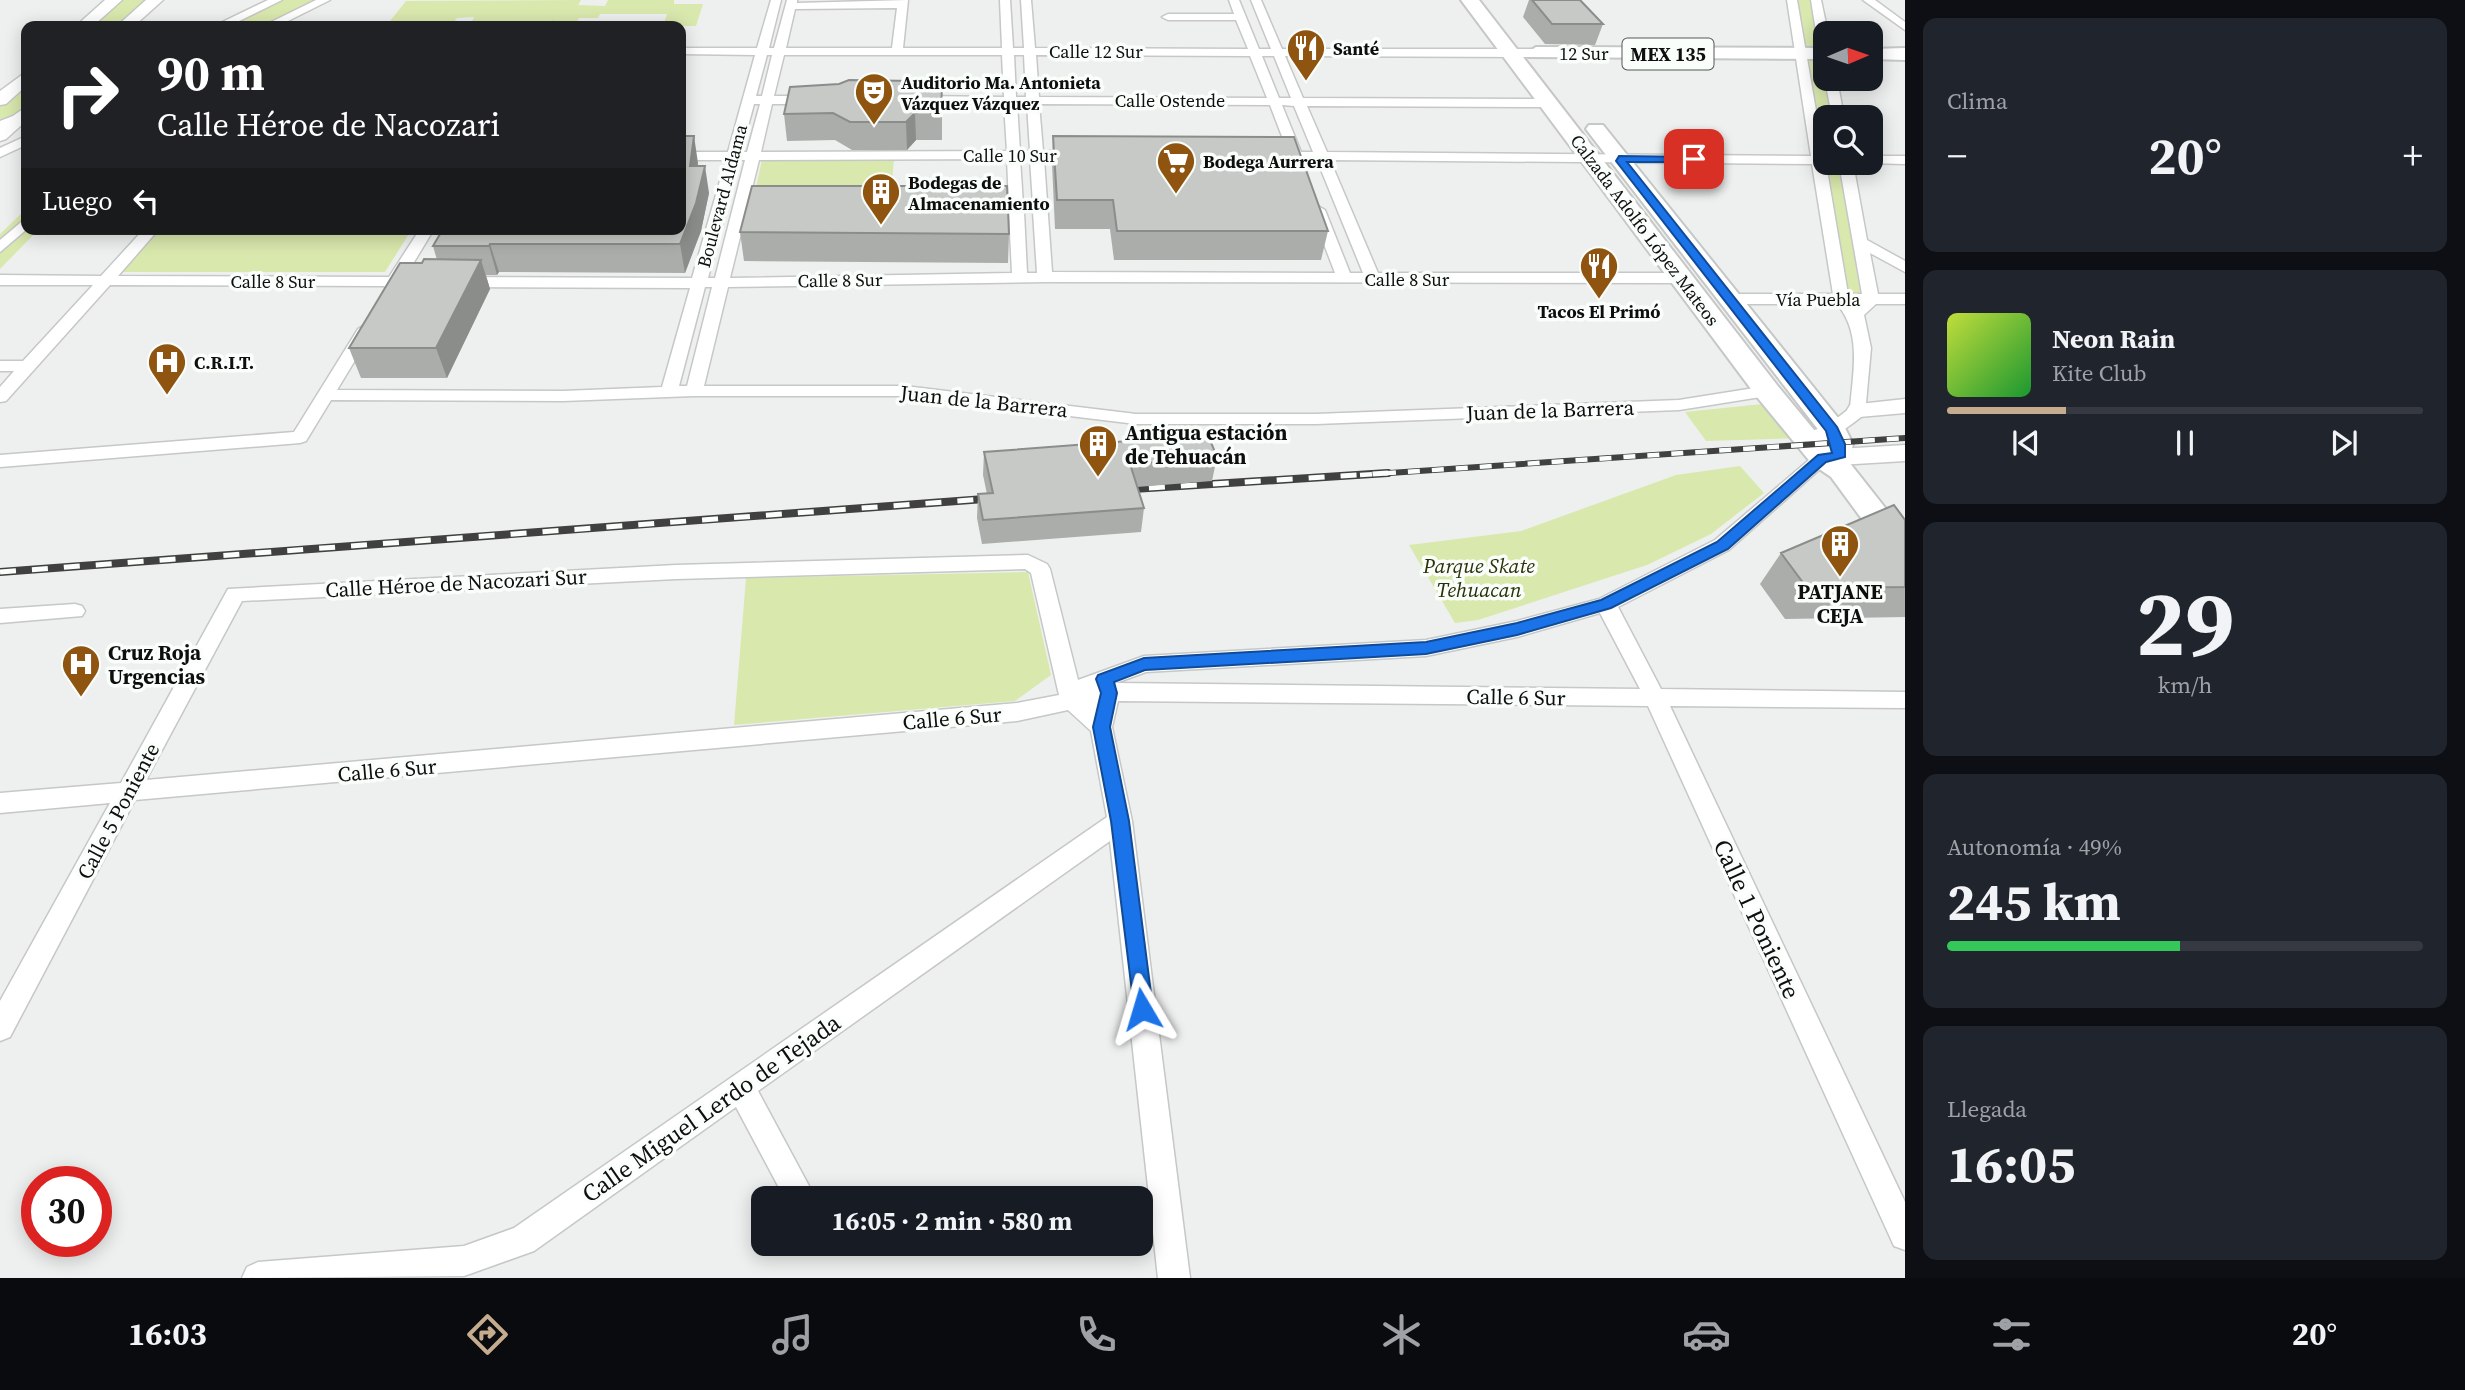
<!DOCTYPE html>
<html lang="es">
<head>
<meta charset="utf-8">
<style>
  :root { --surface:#171b24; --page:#20242c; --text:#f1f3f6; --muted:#9ea1a6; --line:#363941; --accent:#c5ac8e }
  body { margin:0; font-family:"Source Serif 4",serif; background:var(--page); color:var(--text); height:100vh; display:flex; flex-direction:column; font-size:26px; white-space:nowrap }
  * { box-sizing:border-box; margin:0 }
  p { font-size:23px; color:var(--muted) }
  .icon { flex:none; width:38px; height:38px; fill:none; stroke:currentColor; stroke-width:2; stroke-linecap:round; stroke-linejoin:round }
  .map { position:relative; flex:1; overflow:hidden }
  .side { display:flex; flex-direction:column; gap:18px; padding:18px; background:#0d0f14; width:560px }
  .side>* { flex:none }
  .hud { position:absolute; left:21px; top:21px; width:665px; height:214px; border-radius:14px; box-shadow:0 4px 18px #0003; background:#202124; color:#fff; overflow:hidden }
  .needle { width:46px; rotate:88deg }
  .tools { position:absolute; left:1813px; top:21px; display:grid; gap:14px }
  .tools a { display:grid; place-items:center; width:70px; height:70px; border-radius:14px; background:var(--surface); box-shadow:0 4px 18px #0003; font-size:35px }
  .speed { position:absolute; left:21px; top:1166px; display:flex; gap:14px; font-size:35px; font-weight:700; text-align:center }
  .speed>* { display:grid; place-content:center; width:91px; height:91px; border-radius:50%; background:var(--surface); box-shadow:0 4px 18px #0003; line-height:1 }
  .speed .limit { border:10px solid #d22; background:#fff; color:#111 }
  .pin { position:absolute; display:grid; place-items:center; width:60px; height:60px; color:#fff; margin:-30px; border-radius:14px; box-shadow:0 4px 10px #0006 }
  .me { position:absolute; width:77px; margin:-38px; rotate:353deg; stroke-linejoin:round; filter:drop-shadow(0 0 5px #0008) }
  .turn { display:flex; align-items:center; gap:24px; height:147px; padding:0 21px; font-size:32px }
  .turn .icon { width:91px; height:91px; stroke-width:2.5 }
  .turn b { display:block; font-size:49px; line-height:60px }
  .then { display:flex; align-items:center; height:66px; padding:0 21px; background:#0003; gap:14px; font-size:26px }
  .big { font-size:52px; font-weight:700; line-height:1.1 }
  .side .card { flex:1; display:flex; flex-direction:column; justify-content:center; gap:10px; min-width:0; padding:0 24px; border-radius:14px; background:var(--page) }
  .side .dial { align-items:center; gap:0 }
  .dial b { font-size:91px; line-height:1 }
  .song { display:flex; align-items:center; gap:21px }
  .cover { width:84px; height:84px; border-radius:10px; background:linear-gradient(135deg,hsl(70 70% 55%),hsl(130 70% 35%)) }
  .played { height:7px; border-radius:4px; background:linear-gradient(90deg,var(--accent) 25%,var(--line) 25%) }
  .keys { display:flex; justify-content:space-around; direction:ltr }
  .heat { display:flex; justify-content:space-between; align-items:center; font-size:38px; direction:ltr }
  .charge { height:10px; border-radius:5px; background:linear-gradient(90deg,#34c759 49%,var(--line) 0) }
  .trip { position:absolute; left:751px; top:1186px; width:402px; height:70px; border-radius:14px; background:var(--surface); box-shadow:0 4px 18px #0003; font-weight:700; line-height:70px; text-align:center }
  .menu { display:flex; height:112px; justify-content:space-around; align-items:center; background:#090b0e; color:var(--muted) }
  .menu .icon { width:49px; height:49px }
  .menu .on { color:var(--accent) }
  .menu b { font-size:32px; color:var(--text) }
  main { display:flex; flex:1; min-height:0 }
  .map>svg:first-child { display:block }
</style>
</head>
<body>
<main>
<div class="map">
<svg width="1905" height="1278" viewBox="0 0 1905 1278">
  <rect width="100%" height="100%" fill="#edf0ee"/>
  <!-- green -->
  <path fill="#d9e8ad" d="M114,0H154L123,26H85Z
    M279,0H324L267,26H221Z
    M581,0L578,5L605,6L608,0H674V4H703L696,26H663L667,14H600L598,18H579L575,25H470L474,17L457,18L452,25L386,26L406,1Z
    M1792,0H1816L1825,50V79H1831L1838,117H1825V163H1846L1871,299L1841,298Z
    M26,78V110L0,135V101Z
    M894,159L890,203L754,196L762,160Z
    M26,209V229H39L0,269V234Z
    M159,229H412L385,272H120Z
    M1772,403L1802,438L1706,441L1685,412Z
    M1740,466L1764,493L1711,534L1647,565L1478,620L1455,623L1409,545L1521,531L1676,475Z
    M1028,572L1051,675L1015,701L734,725L746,578Z"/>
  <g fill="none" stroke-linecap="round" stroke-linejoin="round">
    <!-- minor casing -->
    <g stroke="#c5c8c6" stroke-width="3">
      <path id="minor" d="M268,0H282L229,26H214Z
        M316,0H330L278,26H263Z
        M771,0H781L769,48H774L787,0H797V3L908,0L903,48H1002L1000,0H1010L1013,48H1024L1021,0H1031L1035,48L1248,49L1236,20H1168L1162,17L1168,14H1234L1229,0H1239L1259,49H1271L1251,0H1261L1282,49H1536L1542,53L1536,57L1285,56L1303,98L1550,99L1556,103L1550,107L1307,106L1327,152L1811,156L1787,0H1797L1825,163H1830L1826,164L1848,294H1862L1839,163H1853L1867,240L1905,261V272L1870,253L1878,294H1905V304H1876L1864,315L1871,348L1865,414C1848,427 1822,449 1799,443L1796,439L1799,435L1827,426L1850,408C1853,372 1862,333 1837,304H1730L1722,299L1730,294H1833L1812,164L1330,160L1378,273H1679L1687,278L1679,283L1045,282L728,287L704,386H905L1136,414H1316L1679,400L1767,386L1776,391L1767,396L1679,410L1316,424H1136L905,396H694L563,401L331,400L306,441L300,443L0,467V455L294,432L358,329L366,324L374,329L337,390L563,391L662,387L690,288L461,287L453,282L461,277L692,278L726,160H681V152H728L755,55L681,54V48H757ZM897,8L892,48H786L795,9ZM767,55H772L762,96H756ZM784,55H1002L1004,97L915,96L909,100L915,104H1004L1007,151L761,152L772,104H816L822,100L816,96H774ZM1014,55H1024L1026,97H1016ZM1036,55L1250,56L1267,98L1039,97ZM1262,56H1274L1291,98H1279ZM754,104H760L747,152H741ZM1017,104H1027L1030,151H1020ZM1039,104L1270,105L1288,152H1274L1267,156L1274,160H1291L1299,168L1306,164L1304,160H1317L1363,273H1350L1325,210L1318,206L1311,210L1335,273L1052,272L1044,159H1081L1088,155L1081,151H1043ZM1282,105L1294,106L1313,152H1301ZM1007,159L1009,204H980L973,208L980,212H1009L1012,273L730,278L759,160ZM1020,159H1030L1033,204H1023ZM739,160H745L715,278H708ZM1024,212H1033L1037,273H1027ZM705,287H712L687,386H679Z
        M1811,0H1821L1828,33L1825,53L1819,50Z
        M1863,0H1875L1905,22V30Z
        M553,22L558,26H546Z
        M1825,79H1837L1844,117H1832Z
        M26,111V119L0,129V121Z
        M26,136V145L0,157V148Z
        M1871,156H1905V164L1866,163H1871Z
        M26,218L27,229L0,252V240Z
        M144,229H159L118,276L389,277L420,229H434L405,277L423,279V285L399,287L391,292L384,286L110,285L6,401L0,402V387L14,371H0V361H23L93,285H0V275L101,276Z
        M1822,452L1831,458L1828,462L1729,550L1618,607L1661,689L1905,692V708L1670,706L1905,1202V1250L1894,1246L1648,706L1118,701L1112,727L1132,821L1190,1278H1158L1110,841L758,1091L816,1199H785L736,1107L534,1251L464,1276L242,1278L247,1267L258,1262L464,1246L514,1228L1107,817L1091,731L1068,710L1017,721L135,800L10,1037L0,1041V1001L110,803L0,813V793L121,783L228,589L676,565L1028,555L1047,564L1050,569L1078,680L1144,656L1426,640L1517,621L1599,599L1715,540L1816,454ZM1025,569L1031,573L1059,695L1017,703L146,780L242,601L676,579ZM1600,613L1640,689L1116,683L1146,672L1426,656L1517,637Z
        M75,604L82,606L85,611L82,616L0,623V609Z"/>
    </g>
    <!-- secondary casing -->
    <g stroke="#c5c8c6" stroke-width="3">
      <path id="secondary" d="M105,0H122L93,26H76Z
        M146,0H163L134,26H117Z
        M26,72V86L6,104L0,105V91Z
        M26,107V121L6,139L0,141V125Z
        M1905,399V413L1859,417L1850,415L1847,410L1850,405Z
        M1905,445V461L1822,466L1813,464L1809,458L1813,452L1822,450Z"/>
    </g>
    <!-- primary casing -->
    <g stroke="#c5c8c6" stroke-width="4">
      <path id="primary" d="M1461,0H1479L1777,385L1824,442L1820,432L1589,133L1586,129L1589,125H1603L1843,424L1853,444L1849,462L1905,533V566L1894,563L1831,477L1812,464L1757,397Z
        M1536,47L1825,48V59L1529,57L1527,53Z
        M1905,48V60L1871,59V49Z"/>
    </g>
    <!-- minor -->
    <use href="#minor" fill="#fff" fill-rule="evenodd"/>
    <!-- secondary -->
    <use href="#secondary" fill="#fff" fill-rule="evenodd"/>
    <!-- primary -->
    <use href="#primary" fill="#fff" fill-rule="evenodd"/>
    <!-- rail-far1 casing -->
    <g stroke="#3f403f" stroke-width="6">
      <path id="rail-far1" d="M1360,475L1905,438"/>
    </g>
    <!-- rail casing -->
    <g stroke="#3f403f" stroke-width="8">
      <path id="rail" d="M1117,490L1388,473
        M0,572L998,498"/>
    </g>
    <!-- rail-far1 -->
    <use href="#rail-far1" stroke="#fafefb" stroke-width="4.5" stroke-dasharray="12" stroke-linecap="butt"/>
    <!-- rail -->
    <use href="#rail" stroke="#fafefb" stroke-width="5" stroke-dasharray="16" stroke-linecap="butt"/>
  </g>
  <!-- wall -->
  <path fill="#aaadaa" d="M1529,0H1580L1603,24L1595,45L1545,44L1523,17Z
    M942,112V140H916L907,150H852L835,140L787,141L784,114Z
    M1053,136L1328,231L1321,260H1114L1110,229H1055L1052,164Z
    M698,163V166L709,193L701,231L685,273L499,272L497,275H486L490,289L447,378H361L349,348L422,263L437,260L433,246Z
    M740,232L1009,234L1008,263L744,261Z
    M984,452L1217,457L1212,481L1137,487L1144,508L1141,532L982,544L977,518L978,494H987L983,475Z
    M1905,520V617L1785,619L1760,584L1781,553Z"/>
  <!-- shaded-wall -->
  <path fill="#8b8d8b" d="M915,113L916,140L907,150L906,122Z
    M694,136L698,163L694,193L690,166Z
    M705,166L709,193L701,231L685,273L680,244Z
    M490,244L499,272L497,275L489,246Z
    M481,260L490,289L447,378L436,348Z"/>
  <!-- building -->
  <path fill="#c6c9c6" stroke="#8b8d8b" stroke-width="2" d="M1532,0H1580L1603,24H1552Z
    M849,80L914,81L918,85H942L941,113H915L906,122H850L833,113L784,114L790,87L839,84Z
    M681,136H694L690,166H705L696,203L680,244H490L489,246H433L443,229H681Z
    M1053,136L1294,137L1328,231H1117L1113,200H1057Z
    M752,186H1007L1009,234L740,232Z
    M424,259L481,260L436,348H349L400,263H422Z
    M1208,435L1217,457L1130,464L1144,508L983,520L978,494L993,493L984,452Z
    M1894,505L1905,520V587L1807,588L1781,553Z"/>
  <!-- route -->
  <path fill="#1a73e8" stroke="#114b97" stroke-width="2" d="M1619,156L1697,157L1694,162H1627L1837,427L1845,444V457L1826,462L1728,549L1611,608L1517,635L1426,654L1145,670L1114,682L1117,693L1110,727L1129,821L1153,1009L1150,1016L1142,1019L1135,1016L1111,821L1093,727L1101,693L1096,679L1098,675L1144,658L1426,642L1517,623L1601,600L1717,542L1818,455L1832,453L1826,431L1616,161Z"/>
  <!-- icons -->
  <defs>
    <g id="restaurant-pin" transform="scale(2.0125)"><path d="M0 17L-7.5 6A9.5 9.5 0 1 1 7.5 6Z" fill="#8f5510" stroke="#fafefb"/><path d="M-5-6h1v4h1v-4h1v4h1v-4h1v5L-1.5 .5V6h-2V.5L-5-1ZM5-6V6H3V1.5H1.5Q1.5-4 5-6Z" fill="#fff"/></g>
    <g id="theatre-pin" transform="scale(2.0125)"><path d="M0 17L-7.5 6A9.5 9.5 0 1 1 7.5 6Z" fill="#8f5510" stroke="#fafefb"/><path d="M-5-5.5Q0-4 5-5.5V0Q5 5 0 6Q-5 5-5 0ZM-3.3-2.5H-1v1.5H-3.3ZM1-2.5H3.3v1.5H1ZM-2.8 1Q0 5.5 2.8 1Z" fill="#fff"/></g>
    <g id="supermarket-pin" transform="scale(2.0125)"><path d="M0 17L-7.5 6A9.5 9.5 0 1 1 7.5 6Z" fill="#8f5510" stroke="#fafefb"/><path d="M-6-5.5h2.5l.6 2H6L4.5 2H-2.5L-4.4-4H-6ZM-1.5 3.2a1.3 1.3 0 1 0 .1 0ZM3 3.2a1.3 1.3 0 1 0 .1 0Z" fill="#fff"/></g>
    <g id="building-pin" transform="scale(2.0125)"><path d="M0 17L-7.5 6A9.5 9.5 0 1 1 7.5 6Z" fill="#8f5510" stroke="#fafefb"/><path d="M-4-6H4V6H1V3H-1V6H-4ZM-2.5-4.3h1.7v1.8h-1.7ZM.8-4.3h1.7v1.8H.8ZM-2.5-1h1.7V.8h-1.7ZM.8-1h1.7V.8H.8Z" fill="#fff"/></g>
    <g id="hospital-pin" transform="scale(2.0125)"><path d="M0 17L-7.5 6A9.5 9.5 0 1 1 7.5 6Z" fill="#8f5510" stroke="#fafefb"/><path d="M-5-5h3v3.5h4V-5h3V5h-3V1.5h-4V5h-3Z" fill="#fff"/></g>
  </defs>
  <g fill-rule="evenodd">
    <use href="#restaurant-pin" x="1306" y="48"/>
    <use href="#theatre-pin" x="874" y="92"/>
    <use href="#supermarket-pin" x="1176" y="161"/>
    <use href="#building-pin" x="881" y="192"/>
    <use href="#restaurant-pin" x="1599" y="266"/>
    <use href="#hospital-pin" x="167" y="362"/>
    <use href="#building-pin" x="1098" y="444"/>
    <use href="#building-pin" x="1840" y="544"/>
    <use href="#hospital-pin" x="81" y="664"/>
  </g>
  <g text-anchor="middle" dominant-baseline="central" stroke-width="7" stroke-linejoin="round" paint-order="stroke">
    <!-- far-poi labels -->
    <g font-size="18" font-weight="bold" fill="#0d0e0d" stroke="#fafefb" text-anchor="start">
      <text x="1333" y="48">Santé</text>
      <text x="901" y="82">Auditorio Ma. Antonieta<tspan x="901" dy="21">Vázquez Vázquez</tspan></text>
      <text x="1203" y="161">Bodega Aurrera</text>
      <text x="908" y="182">Bodegas de<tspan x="908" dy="21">Almacenamiento</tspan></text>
      <text x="1599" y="311" text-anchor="middle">Tacos El Primó</text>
      <text x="194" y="362">C.R.I.T.</text>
    </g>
    <!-- far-street labels -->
    <g font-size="18" fill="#0d0e0d" stroke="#fafefb">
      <text x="1096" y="51">Calle 12 Sur</text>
      <text x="1584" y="53">12 Sur</text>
      <text x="1170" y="100">Calle Ostende</text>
      <text x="1010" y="155">Calle 10 Sur</text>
      <text transform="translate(722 196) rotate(-75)">Boulevard Aldama</text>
      <text transform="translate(1645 230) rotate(53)">Calzada Adolfo López Mateos</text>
      <text x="1407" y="279">Calle 8 Sur</text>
      <text transform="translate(840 280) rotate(-1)">Calle 8 Sur</text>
      <text x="273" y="281">Calle 8 Sur</text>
      <text x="1818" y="299">Vía Puebla</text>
    </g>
    <!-- shield labels -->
    <rect fill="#fafefb" stroke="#545654" stroke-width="2" x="1622.5" y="38.5" width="91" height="31" rx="5"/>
    <g font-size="19" font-weight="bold" fill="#0d0e0d">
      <text x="1668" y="54">MEX 135</text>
    </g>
    <!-- street labels -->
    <g font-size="21" fill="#0d0e0d" stroke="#fafefb">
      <text transform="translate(984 401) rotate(6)">Juan de la Barrera</text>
      <text transform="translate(1550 410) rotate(-2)">Juan de la Barrera</text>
      <text transform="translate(456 583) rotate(-3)">Calle Héroe de Nacozari Sur</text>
      <text transform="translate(1516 697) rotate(1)">Calle 6 Sur</text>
      <text transform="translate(952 718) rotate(-5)">Calle 6 Sur</text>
      <text transform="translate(387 770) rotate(-5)">Calle 6 Sur</text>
      <text transform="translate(118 811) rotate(-62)">Calle 5 Poniente</text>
    </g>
    <!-- poi labels -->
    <g font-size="21" font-weight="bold" fill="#0d0e0d" stroke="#fafefb" text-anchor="start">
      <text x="1125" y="432">Antigua estación<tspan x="1125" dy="24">de Tehuacán</tspan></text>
      <text x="1840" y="591" text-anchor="middle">PATJANE<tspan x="1840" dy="24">CEJA</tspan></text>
      <text x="108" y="652">Cruz Roja<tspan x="108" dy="24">Urgencias</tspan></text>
    </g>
    <!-- park labels -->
    <g font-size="21" font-style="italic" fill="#293107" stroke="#fafefb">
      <text x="1479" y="565">Parque Skate<tspan x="1479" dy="24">Tehuacan</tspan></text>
    </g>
    <!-- near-street labels -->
    <g font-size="24" fill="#0d0e0d" stroke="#fafefb">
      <text transform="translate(1757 919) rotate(65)">Calle 1 Poniente</text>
      <text transform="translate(711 1108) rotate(-35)">Calle Miguel Lerdo de Tejada</text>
    </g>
  </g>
</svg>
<div class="tools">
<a><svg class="needle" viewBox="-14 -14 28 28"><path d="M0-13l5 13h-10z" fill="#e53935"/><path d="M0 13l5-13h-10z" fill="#9ea1a6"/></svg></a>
<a><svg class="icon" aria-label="search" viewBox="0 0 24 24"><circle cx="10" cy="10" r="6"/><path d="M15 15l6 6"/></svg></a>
</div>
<div class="speed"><div class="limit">30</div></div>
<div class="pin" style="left:1694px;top:159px;background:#d93025"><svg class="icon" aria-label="arrive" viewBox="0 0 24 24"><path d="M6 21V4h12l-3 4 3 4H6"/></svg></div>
<svg class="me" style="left:1142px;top:1009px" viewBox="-20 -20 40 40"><path d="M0-17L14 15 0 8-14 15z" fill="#1a73e8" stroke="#fff" stroke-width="4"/></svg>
<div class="trip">16:05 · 2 min · 580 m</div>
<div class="hud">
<div class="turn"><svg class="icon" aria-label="right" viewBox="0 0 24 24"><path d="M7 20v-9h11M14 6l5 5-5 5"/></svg><div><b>90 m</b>Calle Héroe de Nacozari</div></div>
<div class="then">Luego<svg class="icon" aria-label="left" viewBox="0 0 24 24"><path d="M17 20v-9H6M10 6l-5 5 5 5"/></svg></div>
</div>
</div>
<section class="side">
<div class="card"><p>Clima</p>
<div class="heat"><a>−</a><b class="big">20°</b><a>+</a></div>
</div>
<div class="card">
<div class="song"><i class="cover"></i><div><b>Neon Rain</b><p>Kite Club</p></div></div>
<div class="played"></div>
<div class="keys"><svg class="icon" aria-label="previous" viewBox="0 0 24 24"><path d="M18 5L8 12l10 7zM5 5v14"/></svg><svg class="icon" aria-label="pause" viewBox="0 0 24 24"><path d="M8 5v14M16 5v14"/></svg><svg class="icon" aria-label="next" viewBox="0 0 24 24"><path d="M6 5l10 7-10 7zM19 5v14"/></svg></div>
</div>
<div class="card dial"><b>29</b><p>km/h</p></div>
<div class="card"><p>Autonomía · 49%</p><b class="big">245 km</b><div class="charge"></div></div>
<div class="card"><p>Llegada</p><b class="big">16:05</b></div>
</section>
</main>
<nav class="menu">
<b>16:03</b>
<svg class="icon on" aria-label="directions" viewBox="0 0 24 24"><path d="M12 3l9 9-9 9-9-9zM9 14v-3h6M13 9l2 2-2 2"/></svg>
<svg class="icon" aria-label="music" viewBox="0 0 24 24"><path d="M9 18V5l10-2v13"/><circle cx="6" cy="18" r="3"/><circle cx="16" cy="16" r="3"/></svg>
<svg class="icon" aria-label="phone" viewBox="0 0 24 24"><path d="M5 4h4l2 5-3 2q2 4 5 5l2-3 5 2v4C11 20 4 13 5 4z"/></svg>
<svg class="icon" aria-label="climate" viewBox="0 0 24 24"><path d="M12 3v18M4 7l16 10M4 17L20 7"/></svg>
<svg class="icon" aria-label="car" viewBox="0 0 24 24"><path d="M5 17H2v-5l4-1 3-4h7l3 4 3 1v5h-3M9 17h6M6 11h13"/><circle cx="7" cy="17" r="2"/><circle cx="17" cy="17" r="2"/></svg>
<svg class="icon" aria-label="filters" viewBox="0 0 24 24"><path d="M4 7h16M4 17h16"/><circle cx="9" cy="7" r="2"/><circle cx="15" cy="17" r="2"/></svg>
<b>20°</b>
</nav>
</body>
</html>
